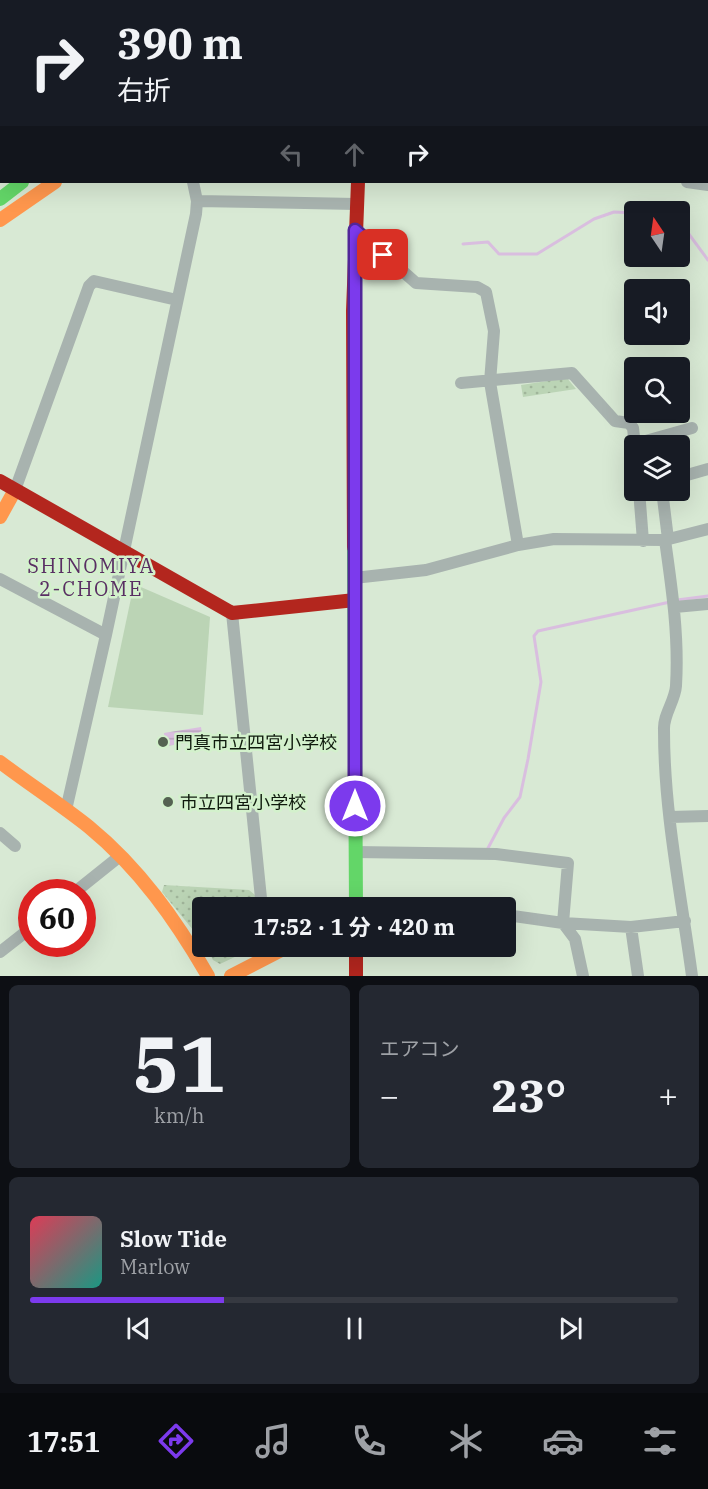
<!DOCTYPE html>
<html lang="ja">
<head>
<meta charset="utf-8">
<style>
  :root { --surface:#171b24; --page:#242831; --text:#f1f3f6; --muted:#9ea1a6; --line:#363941; --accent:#7c3aed }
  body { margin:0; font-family:"IBM Plex Serif","Noto Sans JP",serif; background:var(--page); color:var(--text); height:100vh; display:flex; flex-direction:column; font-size:22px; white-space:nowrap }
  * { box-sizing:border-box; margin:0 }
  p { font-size:20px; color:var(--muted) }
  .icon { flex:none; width:33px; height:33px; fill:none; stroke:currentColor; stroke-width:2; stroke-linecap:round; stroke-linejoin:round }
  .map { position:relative; height:976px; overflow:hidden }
  .details { display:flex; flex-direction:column; gap:9px; padding:9px; background:#0d0f14; flex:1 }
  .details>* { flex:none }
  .guide { position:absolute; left:0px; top:0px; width:708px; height:183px; box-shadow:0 6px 24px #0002; background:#171b24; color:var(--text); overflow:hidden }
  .needle { width:39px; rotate:347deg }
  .controls { position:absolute; left:624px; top:201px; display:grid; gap:12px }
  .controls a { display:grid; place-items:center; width:66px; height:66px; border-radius:6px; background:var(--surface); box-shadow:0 6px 24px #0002; font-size:30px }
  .speed { position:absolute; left:18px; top:879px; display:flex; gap:12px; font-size:30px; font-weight:700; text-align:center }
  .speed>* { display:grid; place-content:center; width:78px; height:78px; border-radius:50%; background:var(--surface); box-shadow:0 6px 24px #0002; line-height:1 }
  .speed .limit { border:9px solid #d22; background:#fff; color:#111 }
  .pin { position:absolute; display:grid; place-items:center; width:51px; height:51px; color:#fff; margin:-26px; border-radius:12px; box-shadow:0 3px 9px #0006 }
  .me { position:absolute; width:66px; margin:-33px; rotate:0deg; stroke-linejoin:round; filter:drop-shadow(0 0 4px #0008) }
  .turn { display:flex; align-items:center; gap:21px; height:126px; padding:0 18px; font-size:27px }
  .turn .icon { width:78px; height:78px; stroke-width:2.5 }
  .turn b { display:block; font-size:42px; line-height:51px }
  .lanes { display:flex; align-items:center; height:57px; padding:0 18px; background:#0003; justify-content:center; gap:30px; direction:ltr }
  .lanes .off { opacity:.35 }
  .big { font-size:45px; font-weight:700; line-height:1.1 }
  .details .widget { flex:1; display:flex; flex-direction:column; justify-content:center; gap:9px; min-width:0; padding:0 21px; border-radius:9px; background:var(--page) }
  .details .dial { align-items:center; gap:0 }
  .dial b { font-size:78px; line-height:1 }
  .song { display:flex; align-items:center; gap:18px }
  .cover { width:72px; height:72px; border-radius:9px; background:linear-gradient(135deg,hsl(350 70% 55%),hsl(170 70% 35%)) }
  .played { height:6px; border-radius:3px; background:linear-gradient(90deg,var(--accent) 30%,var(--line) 30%) }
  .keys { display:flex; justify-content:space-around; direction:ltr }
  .heat { display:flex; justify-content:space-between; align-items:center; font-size:33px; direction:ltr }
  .details .tiles { flex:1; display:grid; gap:9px; grid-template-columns:1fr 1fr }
  .widget:last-child { grid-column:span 2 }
  .trip { position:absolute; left:192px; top:897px; width:324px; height:60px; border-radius:6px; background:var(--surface); box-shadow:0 6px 24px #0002; font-weight:700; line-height:60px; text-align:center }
  .tabs { display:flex; height:96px; justify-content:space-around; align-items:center; background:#090b0e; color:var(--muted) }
  .tabs .icon { width:42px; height:42px }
  .tabs .on { color:var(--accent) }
  .tabs b { font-size:27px; color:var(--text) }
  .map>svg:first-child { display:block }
</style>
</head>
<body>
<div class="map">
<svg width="708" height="976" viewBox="0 0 708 976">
  <defs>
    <pattern id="park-dots" width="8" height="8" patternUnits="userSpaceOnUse" patternTransform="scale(1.5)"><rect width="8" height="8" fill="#bbd4b5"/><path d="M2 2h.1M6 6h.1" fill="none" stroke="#a0b59a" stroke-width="1.8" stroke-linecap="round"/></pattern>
    <pattern id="water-rules" width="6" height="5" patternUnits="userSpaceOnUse" patternTransform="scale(1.5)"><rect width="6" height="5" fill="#d9bedf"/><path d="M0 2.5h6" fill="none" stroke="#b9a3be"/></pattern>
  </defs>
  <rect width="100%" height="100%" fill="#d8e9d4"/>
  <!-- grass -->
  <path fill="#bbd4b5" d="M134,584L210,617L203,715L108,707Z"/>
  <!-- park -->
  <path fill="url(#park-dots)" d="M567,378L576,389L523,397L521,385Z
    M164,885L249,890L255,895L256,907L202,908V941L162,892Z
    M206,947H256L220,964L213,960Z"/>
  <!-- water -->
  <path fill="url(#water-rules)" d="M201,727L203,741L166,746L164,733Z"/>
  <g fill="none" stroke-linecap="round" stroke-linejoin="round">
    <!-- stream -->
    <path stroke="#d9bedf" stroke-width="3" d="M680,222L708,260
      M463,244L488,242L499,254H537L594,219L614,212L634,213
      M677,600L708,596
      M487,850L504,818L520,797L528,759L541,682L534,636L538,631L670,602"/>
    <!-- river -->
    <path stroke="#d9bedf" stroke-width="18" d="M706,0L708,4"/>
    <!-- street -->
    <path stroke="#a8b3af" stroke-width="12" d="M268,0L269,2
      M577,0V2
      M648,0L649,2
      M687,0L688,2
      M125,2L126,0
      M706,33L708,35
      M706,101L708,104
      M687,182L708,185
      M197,201L356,204
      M355,229L416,283L477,287L486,292L494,331L490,382L518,545
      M461,383L572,373L615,421L629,423L633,428L635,446
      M635,444L692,428
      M680,477L708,469
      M15,490L89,286L94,281L177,300
      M639,490L643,541
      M662,490L668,539
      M665,540C672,589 679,637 676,686C675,701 663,715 664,730C664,813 681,894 692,976
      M354,578L426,570L518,545L554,539L665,540L708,529
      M0,579L106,635
      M675,607L708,604
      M232,613L262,908
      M66,810L106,635L196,214L197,201L193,182
      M670,817L708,816
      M0,833L15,846
      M355,852L496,854L568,863L563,923L575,939L583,976
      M75,892L120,856
      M506,915L563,923L631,927L685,921
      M631,927L638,976
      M0,952L32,927"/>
    <!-- fast -->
    <path stroke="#63d668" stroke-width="14" d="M58,2L59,0
      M0,45H2
      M0,92L2,89
      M0,166L2,170
      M0,199L22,182
      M354,547L356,908"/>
    <!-- slow -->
    <path stroke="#ff974d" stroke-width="14" d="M381,0V2
      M84,2L85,0
      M0,131L2,128
      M0,220L55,182
      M0,517L15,490
      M0,762C29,784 60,804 89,827C139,868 176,920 208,976
      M231,976L289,946"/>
    <!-- jam -->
    <path stroke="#b3261e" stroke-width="14" d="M494,2L499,0
      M543,2L548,0
      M0,481L232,613L355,600
      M354,547L353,311L358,182
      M356,946V976"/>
  </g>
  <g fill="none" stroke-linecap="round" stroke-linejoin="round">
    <!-- route casing -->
    <g stroke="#51269a" stroke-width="15">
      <path id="route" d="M355,806V230L383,255"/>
    </g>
    <!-- route -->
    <use href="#route" stroke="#7c3aed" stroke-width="10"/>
  </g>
  <!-- markers -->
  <g fill="#556252" stroke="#d3f1cc" stroke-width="2">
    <circle cx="163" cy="742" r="6"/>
    <circle cx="168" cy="802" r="6"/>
  </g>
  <g text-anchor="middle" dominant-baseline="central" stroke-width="5" stroke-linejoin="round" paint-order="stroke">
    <!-- poi labels -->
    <g font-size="18" fill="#0e190c" stroke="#d3f1cc" text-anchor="start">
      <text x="175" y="742">門真市立四宮小学校</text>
      <text x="180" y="802">市立四宮小学校</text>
    </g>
    <!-- neighbourhood labels -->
    <g font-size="20" letter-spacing="1.5" fill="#592e63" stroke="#d3f1cc">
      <text x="91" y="565">SHINOMIYA<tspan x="91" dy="23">2-CHOME</tspan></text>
    </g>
  </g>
</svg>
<div class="controls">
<a><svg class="needle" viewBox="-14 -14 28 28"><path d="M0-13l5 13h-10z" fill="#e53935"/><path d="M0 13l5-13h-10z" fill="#9ea1a6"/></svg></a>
<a><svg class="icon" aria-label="sound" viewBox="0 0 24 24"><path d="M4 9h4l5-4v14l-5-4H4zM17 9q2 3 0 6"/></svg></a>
<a><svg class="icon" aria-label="search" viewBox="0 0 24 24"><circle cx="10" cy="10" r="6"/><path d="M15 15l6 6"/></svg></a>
<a><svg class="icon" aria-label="layers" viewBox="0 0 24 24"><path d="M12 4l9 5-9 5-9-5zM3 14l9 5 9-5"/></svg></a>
</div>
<div class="speed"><div class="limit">60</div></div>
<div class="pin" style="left:383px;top:255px;background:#d93025"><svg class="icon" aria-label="arrive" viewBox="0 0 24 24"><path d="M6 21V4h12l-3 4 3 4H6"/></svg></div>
<svg class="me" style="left:355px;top:806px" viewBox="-20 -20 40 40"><circle r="17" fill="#7c3aed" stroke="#fff" stroke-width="3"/><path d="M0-11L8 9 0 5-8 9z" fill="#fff"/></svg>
<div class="trip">17:52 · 1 分 · 420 m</div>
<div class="guide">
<div class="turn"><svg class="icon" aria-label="right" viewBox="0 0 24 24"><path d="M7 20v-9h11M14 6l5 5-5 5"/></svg><div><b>390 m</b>右折</div></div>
<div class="lanes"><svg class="icon off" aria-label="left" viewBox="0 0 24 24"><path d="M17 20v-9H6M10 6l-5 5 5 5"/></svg><svg class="icon off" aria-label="ahead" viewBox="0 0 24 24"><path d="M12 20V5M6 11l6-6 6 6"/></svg><svg class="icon" aria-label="right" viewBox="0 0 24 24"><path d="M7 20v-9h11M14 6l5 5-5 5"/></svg></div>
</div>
</div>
<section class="details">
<div class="tiles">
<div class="widget dial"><b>51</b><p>km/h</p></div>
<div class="widget"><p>エアコン</p>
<div class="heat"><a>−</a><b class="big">23°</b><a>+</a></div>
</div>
<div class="widget">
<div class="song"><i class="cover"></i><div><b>Slow Tide</b><p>Marlow</p></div></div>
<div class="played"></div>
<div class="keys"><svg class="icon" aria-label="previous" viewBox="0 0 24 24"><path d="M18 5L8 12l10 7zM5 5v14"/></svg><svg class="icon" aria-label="pause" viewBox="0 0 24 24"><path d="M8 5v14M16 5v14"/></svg><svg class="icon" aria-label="next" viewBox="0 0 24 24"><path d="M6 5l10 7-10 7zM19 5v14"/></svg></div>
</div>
</div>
</section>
<nav class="tabs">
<b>17:51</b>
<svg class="icon on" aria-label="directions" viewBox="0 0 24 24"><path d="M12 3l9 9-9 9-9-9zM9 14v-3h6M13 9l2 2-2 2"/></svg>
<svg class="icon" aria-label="music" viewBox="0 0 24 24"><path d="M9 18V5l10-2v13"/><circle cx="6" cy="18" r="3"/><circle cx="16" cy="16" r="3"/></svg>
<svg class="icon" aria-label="phone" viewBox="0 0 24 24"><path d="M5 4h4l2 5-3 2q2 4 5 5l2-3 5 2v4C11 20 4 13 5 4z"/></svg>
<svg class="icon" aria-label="climate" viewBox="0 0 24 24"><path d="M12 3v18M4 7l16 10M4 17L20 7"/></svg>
<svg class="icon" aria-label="car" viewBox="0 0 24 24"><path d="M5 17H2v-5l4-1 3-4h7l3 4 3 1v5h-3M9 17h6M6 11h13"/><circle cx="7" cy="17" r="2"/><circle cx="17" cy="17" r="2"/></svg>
<svg class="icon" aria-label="filters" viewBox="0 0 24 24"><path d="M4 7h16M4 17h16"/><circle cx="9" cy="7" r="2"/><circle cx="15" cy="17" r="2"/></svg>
</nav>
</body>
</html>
